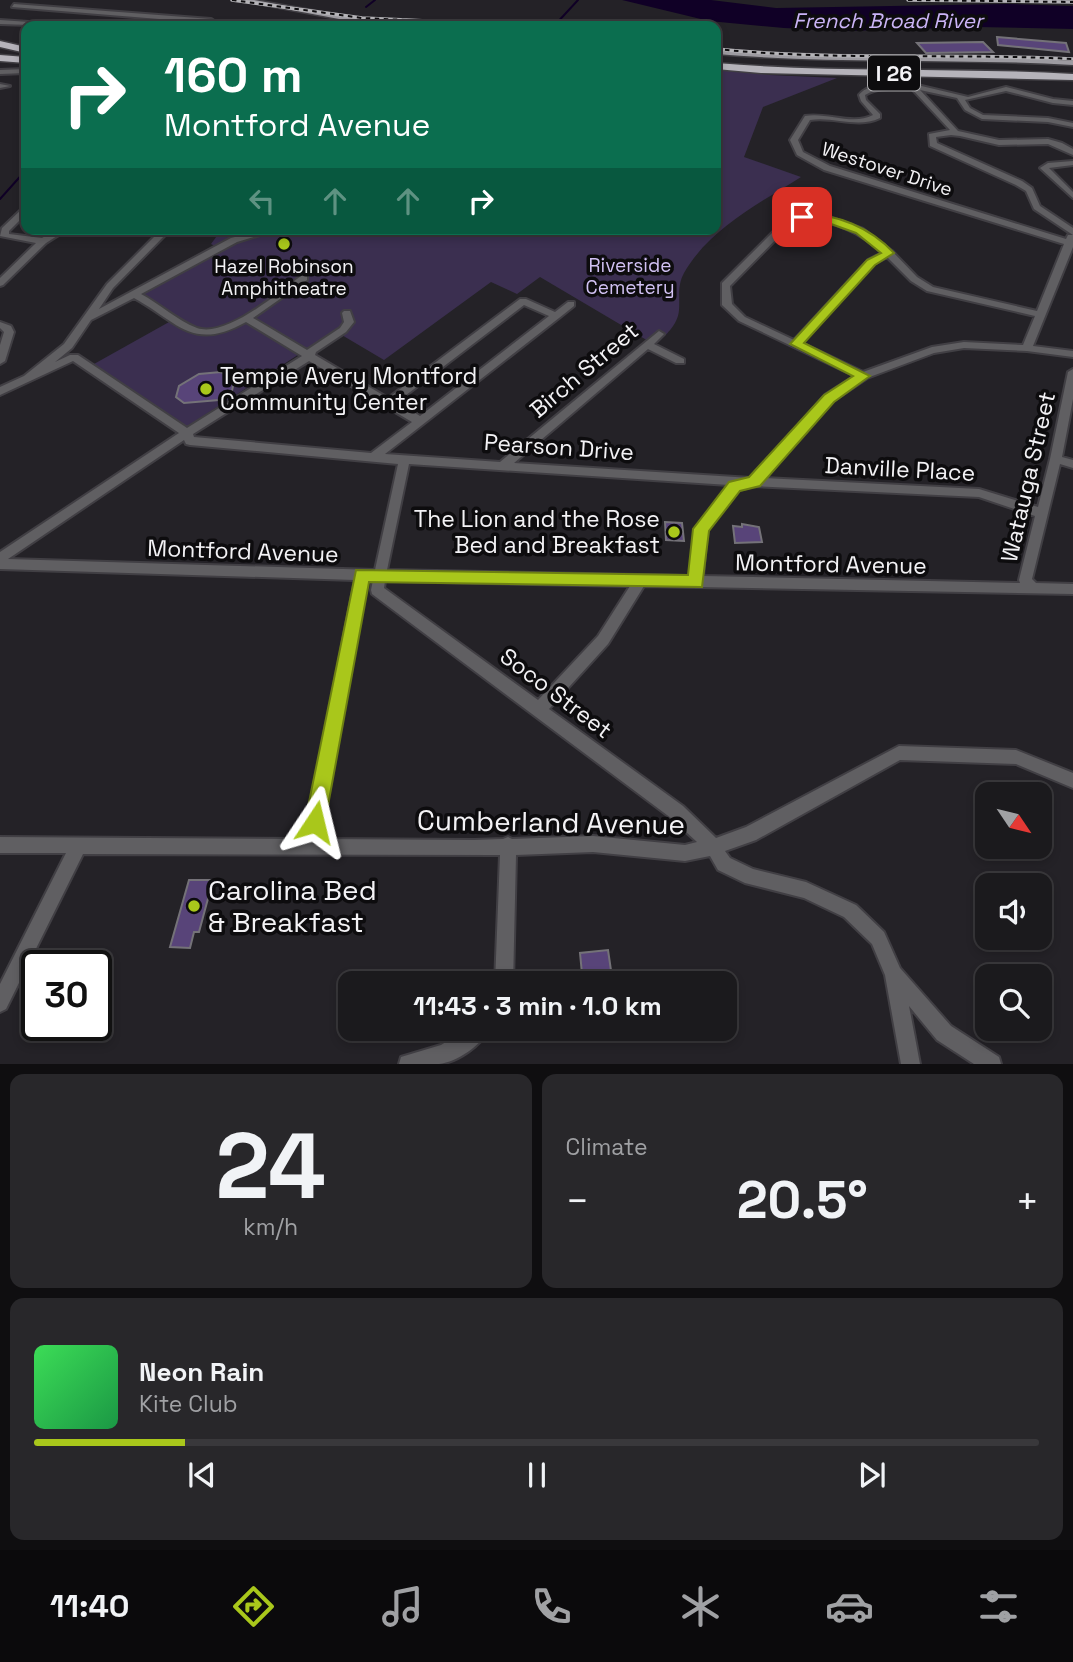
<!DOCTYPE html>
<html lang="en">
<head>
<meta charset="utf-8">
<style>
  :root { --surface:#1b1a1d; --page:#28272a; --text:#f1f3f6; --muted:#a0a1a4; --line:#39383b; --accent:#a9c71b }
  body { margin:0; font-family:"Space Grotesk",sans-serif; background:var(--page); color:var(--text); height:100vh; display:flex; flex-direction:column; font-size:26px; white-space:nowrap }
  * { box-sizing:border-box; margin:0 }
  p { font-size:23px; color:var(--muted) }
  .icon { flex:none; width:38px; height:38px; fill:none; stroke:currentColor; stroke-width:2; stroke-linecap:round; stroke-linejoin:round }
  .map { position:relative; height:1064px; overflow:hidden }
  .drawer { display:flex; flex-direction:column; gap:10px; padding:10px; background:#0f0e10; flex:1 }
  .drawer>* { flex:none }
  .hud { position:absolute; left:21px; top:21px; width:700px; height:214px; border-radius:14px; box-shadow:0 4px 10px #0003,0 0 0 2px var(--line); background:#0b6e4f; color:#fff; overflow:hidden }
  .needle { width:46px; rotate:125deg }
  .fabs { position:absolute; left:975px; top:782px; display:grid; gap:14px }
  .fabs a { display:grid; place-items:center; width:77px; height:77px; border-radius:14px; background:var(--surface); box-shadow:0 4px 10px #0003,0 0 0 2px var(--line); font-size:35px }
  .speed { position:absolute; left:21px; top:950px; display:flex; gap:14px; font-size:35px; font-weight:700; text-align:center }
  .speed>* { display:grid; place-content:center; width:91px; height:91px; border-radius:50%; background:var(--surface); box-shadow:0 4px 10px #0003,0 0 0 2px var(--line); line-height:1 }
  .speed .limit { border:4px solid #111; border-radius:10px; background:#fff; color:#111 }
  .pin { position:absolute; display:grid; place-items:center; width:60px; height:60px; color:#fff; margin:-30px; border-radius:14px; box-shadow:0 4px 10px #0006 }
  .me { position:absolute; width:77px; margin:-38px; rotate:10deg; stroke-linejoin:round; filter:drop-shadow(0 0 5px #0008) }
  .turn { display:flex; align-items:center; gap:24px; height:147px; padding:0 28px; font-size:32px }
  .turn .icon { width:91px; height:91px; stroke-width:2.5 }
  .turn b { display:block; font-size:49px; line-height:60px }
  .lanes { display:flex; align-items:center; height:66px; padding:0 28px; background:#0003; justify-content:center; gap:35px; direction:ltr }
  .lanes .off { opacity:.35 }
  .big { font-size:52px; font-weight:600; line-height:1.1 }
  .drawer .widget { flex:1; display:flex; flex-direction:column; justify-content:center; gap:10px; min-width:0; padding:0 24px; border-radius:14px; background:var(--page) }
  .drawer .dial { align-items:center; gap:0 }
  .dial b { font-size:91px; line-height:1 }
  .song { display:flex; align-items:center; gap:21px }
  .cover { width:84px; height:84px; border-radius:10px; background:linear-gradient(135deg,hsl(130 70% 55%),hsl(140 70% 35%)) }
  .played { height:7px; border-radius:4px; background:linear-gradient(90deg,var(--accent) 15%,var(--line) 15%) }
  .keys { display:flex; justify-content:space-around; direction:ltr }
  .heat { display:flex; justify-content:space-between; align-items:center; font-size:38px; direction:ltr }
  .drawer .tiles { flex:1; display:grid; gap:10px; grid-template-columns:1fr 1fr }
  .widget:last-child { grid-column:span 2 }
  .trip { position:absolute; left:338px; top:971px; width:399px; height:70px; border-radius:14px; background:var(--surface); box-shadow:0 4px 10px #0003,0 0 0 2px var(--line); font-weight:600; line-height:70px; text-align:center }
  .tabs { display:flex; height:112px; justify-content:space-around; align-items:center; background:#0b0a0c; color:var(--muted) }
  .tabs .icon { width:49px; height:49px }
  .tabs .current { color:var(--accent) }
  .tabs b { font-size:32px; color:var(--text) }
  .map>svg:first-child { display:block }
</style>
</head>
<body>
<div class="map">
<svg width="1073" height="1064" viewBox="0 0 1073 1064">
  <rect width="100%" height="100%" fill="#242227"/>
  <!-- green -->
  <path fill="#3b2f50" d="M716,69L770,75L837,78L763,107L744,157L801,177C760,203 709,229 684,273C677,286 680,297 679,310C678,325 665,336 655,345L540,277L517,294L491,282L384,360L335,331L186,427L94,364L178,317L141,294L221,249L211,244L222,229H716Z"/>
  <!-- water -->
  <path fill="#100026" d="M622,0H711L776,8L1007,4L1073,6V29L977,27L846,31L784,28L709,21Z"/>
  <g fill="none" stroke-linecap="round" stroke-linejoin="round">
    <!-- stream -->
    <path stroke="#100026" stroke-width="2" d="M366,7L375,0
      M554,26L578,0
      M0,199L26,170"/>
  </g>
  <!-- building -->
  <path fill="#584479" stroke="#747278" stroke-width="2" d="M997,37L1066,43L1069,52L998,45Z
    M983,42L993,52L926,53L917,43Z
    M221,372L234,381L232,391L219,400L184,403L176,397L179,386L199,374Z
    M665,522L682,523L684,541L666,540Z
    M742,524L759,527L762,542L735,543L733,526L742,527Z
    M189,880H213L199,932H194L190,948L170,947Z
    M608,950L613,984H583L580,953Z"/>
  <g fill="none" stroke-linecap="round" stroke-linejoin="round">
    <!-- minor casing -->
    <g stroke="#413f44" stroke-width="4">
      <path id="minor" d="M14,4L211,19L214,21V26H208V23L12,7Z
        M0,20L58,24L61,26L0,24Z
        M26,69V73L0,74V70Z
        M0,84L10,86L0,88Z
        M913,84L968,97L1006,87L1053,99L1073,101V105L1053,103L1006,91L965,100L970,108L983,115L1048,118L1073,123V127L1048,122L982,119L965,110L957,98L920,90L958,131L999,140L1048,139L1062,143L1073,149V155L1048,144L999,145L960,136L951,135L936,137L937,143L1022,181L1032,188L1040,206L1073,228V235L1034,209L1026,191L1016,185L930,146L929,134L950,130L911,88C897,89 877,87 865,95L866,100L880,114V118C857,129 834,116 810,120L798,140L803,152L830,166L1066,239L1068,235H1073V247L1033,346L1073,351V357L1027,351L964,348L934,353L867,378L833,401L764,478L979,489L1038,507L1050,459L1068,372L1073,369V399L1062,457L1073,460V468L1060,464L1032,579L1036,583L1073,584V594L644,586L608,644L549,709L683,806L716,838L746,827L899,746L1016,750L1073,773V788L1016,764L900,760L756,840L725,851L730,858L753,869L806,882L856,905L884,932L900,968L951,1026L999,1057L1001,1064H974L937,1040L909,1006L920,1064H901L885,975L872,944L844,917L804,898L745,883L718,870L710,856L685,861L593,852L516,855L513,984H495L500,855L83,854L6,1009L0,1012V984L66,853H0V837L304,839L355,580L0,569V552L179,433L73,361L0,395V387L24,376L64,344L107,284L162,229H171L113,288L99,309L231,238L265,229H280L237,242L141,294C160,304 176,320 197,328C226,338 278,293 301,276H307V280L253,318L307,350L340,328L344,322L342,313L344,311H350L354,322L346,332L316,352L315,355L388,398L520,299H526L555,312L568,302H574V306L559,318L385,454L500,462L659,331L664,334L654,344L684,359V363H676L648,349L514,463L751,478L825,395L855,376L739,321L722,305V283L782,223L802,214H821L863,229L892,251L917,277L933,287L1037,311L1064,244L824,170L797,155L790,140L805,116C827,112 853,126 873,115L861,101L859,95C869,81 897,85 913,84ZM803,220C833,220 861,232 882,253L868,260L794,340L745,317L732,304L730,286L788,227ZM887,257L911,281L927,291L1035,316L1023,345L964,342L932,347L863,372L802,343L874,264ZM134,298C178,322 192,352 246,322L302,356L187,428L78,355H70L55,362L72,348L91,320ZM524,305L549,316L420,416L397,402ZM309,361L412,422L371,453L194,437L193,434ZM184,440L186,444L190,445L398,464L375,570L8,559ZM409,464L729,485L695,529L690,576L387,570ZM754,486L979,497L1035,516L1019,580L1020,583L703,576L707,530L739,490ZM367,580H373L371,590L372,594L671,818L697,842L685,845L593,836L512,839L508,837L503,839L474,840L320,839ZM385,581L630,586L598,636L538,700L384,588Z
        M1073,161V165L1049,168L1073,192V198L1040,168L1048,163Z
        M23,208H26V214L9,231V234L42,238L57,229H68L46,243L3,285L0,286V278L36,243L0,236L2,228Z
        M0,322L11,326L14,332L5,361L0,364V345L4,332L0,328Z
        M467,1029H489C482,1045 457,1062 439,1064C426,1064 412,1064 399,1064L401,1057L441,1045Z"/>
    </g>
    <!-- major casing -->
    <g stroke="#413f44" stroke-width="3">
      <path id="major" d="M238,0H254L355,18L509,24L513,26L355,22Z
        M716,50C835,59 954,53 1073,61V65C954,58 835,64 716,54Z"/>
    </g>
    <!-- highway casing -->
    <g stroke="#413f44" stroke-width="3">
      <path id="highway" d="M0,41L26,47V53L0,47Z
        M0,55L26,57V63L0,61Z
        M716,63C835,73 954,67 1073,74V80L761,73L716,69Z"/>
    </g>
    <!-- minor -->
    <use href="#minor" fill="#605f62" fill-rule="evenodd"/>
    <!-- major -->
    <use href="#major" fill="#9d9ba1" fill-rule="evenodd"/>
    <!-- highway -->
    <use href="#highway" fill="#b5b3ba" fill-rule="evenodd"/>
    <!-- rail casing -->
    <g stroke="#b4b3b7" stroke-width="3.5">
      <path id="rail" d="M232,0L362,18L540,26
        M908,0L1073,2
        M716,49C835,61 954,53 1073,59"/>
    </g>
    <!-- rail -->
    <use href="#rail" stroke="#0d0c0e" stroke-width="2" stroke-dasharray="4.5" stroke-linecap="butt"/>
  </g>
  <!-- route -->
  <path fill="#a9c71b" stroke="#6e8112" stroke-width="2" d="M802,214C836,213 871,228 894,253L875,265L804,343L870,376L834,402L760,486L740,491L709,531L702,587L369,582L325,822L322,830L315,833L308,830L305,822L356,570L688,575L693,529L729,482L749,477L824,395L853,376L790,344L867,260L881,253L856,233L820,220H799L797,217Z"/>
  <!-- markers -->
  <g fill="#a9c71b" stroke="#0d0c0e" stroke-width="2.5">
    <circle cx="284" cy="244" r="7"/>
    <circle cx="206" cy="389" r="7"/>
    <circle cx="674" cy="532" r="7"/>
    <circle cx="194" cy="906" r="7"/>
  </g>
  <g text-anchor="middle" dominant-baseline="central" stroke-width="7" stroke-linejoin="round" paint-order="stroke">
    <!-- far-street labels -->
    <g font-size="19" fill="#f3f2f5" stroke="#0d0c0e">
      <text transform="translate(887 169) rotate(18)">Westover Drive</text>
    </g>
    <!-- far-park labels -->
    <g font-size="19" fill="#d2c2f4" stroke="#0d0c0e">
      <text x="630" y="265">Riverside<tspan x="630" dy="22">Cemetery</tspan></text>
    </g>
    <!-- far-poi labels -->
    <g font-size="19" fill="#f3f2f5" stroke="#0d0c0e">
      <text x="284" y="266">Hazel Robinson<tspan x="284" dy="22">Amphitheatre</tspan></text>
    </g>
    <!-- far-water labels -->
    <g font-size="21" font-style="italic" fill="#cbb4f6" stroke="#0d0c0e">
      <text x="888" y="20">French Broad River</text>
    </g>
    <!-- shield labels -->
    <rect fill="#0d0c0e" stroke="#aeadb0" stroke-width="2" x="868" y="55.5" width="52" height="35" rx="5"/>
    <g font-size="21" font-weight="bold" fill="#f3f2f5">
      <text x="894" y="73">I 26</text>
    </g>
    <!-- street labels -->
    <g font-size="23" fill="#f3f2f5" stroke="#0d0c0e">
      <text transform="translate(584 370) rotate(-40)">Birch Street</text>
      <text transform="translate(559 447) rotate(4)">Pearson Drive</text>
      <text transform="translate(900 469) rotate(3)">Danville Place</text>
      <text transform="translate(1028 477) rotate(-77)">Watauga Street</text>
      <text transform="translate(243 551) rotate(2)">Montford Avenue</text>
      <text transform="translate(831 564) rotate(1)">Montford Avenue</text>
      <text transform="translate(556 693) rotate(37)">Soco Street</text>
    </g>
    <!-- poi labels -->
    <g font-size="23" fill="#f3f2f5" stroke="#0d0c0e" text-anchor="start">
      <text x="220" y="376">Tempie Avery Montford<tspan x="220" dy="26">Community Center</tspan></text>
      <text x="660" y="519" text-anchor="end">The Lion and the Rose<tspan x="660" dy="26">Bed and Breakfast</tspan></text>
    </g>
    <!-- near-street labels -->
    <g font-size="28" fill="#f3f2f5" stroke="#0d0c0e">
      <text transform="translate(551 822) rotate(1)">Cumberland Avenue</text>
    </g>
    <!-- near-poi labels -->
    <g font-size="28" fill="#f3f2f5" stroke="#0d0c0e" text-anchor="start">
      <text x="208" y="890">Carolina Bed<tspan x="208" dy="32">&amp; Breakfast</tspan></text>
    </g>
  </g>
</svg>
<div class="fabs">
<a><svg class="needle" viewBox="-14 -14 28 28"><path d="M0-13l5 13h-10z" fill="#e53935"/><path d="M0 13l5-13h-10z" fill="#a0a1a4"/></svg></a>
<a><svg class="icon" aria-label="sound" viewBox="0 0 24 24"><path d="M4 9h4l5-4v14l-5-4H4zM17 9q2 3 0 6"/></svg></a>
<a><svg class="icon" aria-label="search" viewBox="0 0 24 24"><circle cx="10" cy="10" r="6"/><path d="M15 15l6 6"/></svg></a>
</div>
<div class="speed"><div class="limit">30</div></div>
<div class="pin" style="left:802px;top:217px;background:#d93025"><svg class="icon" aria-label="arrive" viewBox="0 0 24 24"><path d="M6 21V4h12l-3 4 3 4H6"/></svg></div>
<svg class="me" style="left:315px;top:822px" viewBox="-20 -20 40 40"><path d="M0-17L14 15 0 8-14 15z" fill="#a9c71b" stroke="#fff" stroke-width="4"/></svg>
<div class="trip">11:43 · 3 min · 1.0 km</div>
<div class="hud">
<div class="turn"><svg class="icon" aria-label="right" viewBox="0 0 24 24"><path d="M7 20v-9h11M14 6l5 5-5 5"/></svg><div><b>160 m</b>Montford Avenue</div></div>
<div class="lanes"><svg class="icon off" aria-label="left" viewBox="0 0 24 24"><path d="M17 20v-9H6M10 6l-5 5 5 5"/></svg><svg class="icon off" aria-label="ahead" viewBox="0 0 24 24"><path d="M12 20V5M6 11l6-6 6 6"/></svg><svg class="icon off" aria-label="ahead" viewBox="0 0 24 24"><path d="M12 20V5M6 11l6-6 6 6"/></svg><svg class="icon" aria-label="right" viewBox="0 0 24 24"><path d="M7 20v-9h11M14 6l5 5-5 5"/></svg></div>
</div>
</div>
<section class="drawer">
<div class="tiles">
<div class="widget dial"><b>24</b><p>km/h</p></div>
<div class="widget"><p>Climate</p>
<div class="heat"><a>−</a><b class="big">20.5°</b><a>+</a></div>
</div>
<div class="widget">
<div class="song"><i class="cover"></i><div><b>Neon Rain</b><p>Kite Club</p></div></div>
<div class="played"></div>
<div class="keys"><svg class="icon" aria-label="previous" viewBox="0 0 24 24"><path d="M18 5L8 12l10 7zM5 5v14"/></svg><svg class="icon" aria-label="pause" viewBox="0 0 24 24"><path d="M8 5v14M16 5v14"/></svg><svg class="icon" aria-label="next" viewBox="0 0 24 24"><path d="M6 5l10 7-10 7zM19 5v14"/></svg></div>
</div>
</div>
</section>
<nav class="tabs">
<b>11:40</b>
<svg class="icon current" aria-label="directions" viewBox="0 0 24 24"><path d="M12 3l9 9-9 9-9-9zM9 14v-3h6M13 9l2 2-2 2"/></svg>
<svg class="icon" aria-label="music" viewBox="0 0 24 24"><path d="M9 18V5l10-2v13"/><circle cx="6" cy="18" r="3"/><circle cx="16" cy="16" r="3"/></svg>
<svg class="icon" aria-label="phone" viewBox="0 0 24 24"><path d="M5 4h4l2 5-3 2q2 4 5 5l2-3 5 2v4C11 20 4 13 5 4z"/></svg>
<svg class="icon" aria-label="climate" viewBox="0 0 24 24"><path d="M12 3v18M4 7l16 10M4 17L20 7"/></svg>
<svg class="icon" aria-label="car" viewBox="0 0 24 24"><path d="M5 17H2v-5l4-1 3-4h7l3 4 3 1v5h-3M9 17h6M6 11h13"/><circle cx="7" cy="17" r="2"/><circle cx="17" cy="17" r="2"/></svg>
<svg class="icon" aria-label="filters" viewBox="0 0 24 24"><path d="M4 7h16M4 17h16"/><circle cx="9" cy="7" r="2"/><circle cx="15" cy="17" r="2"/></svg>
</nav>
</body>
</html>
